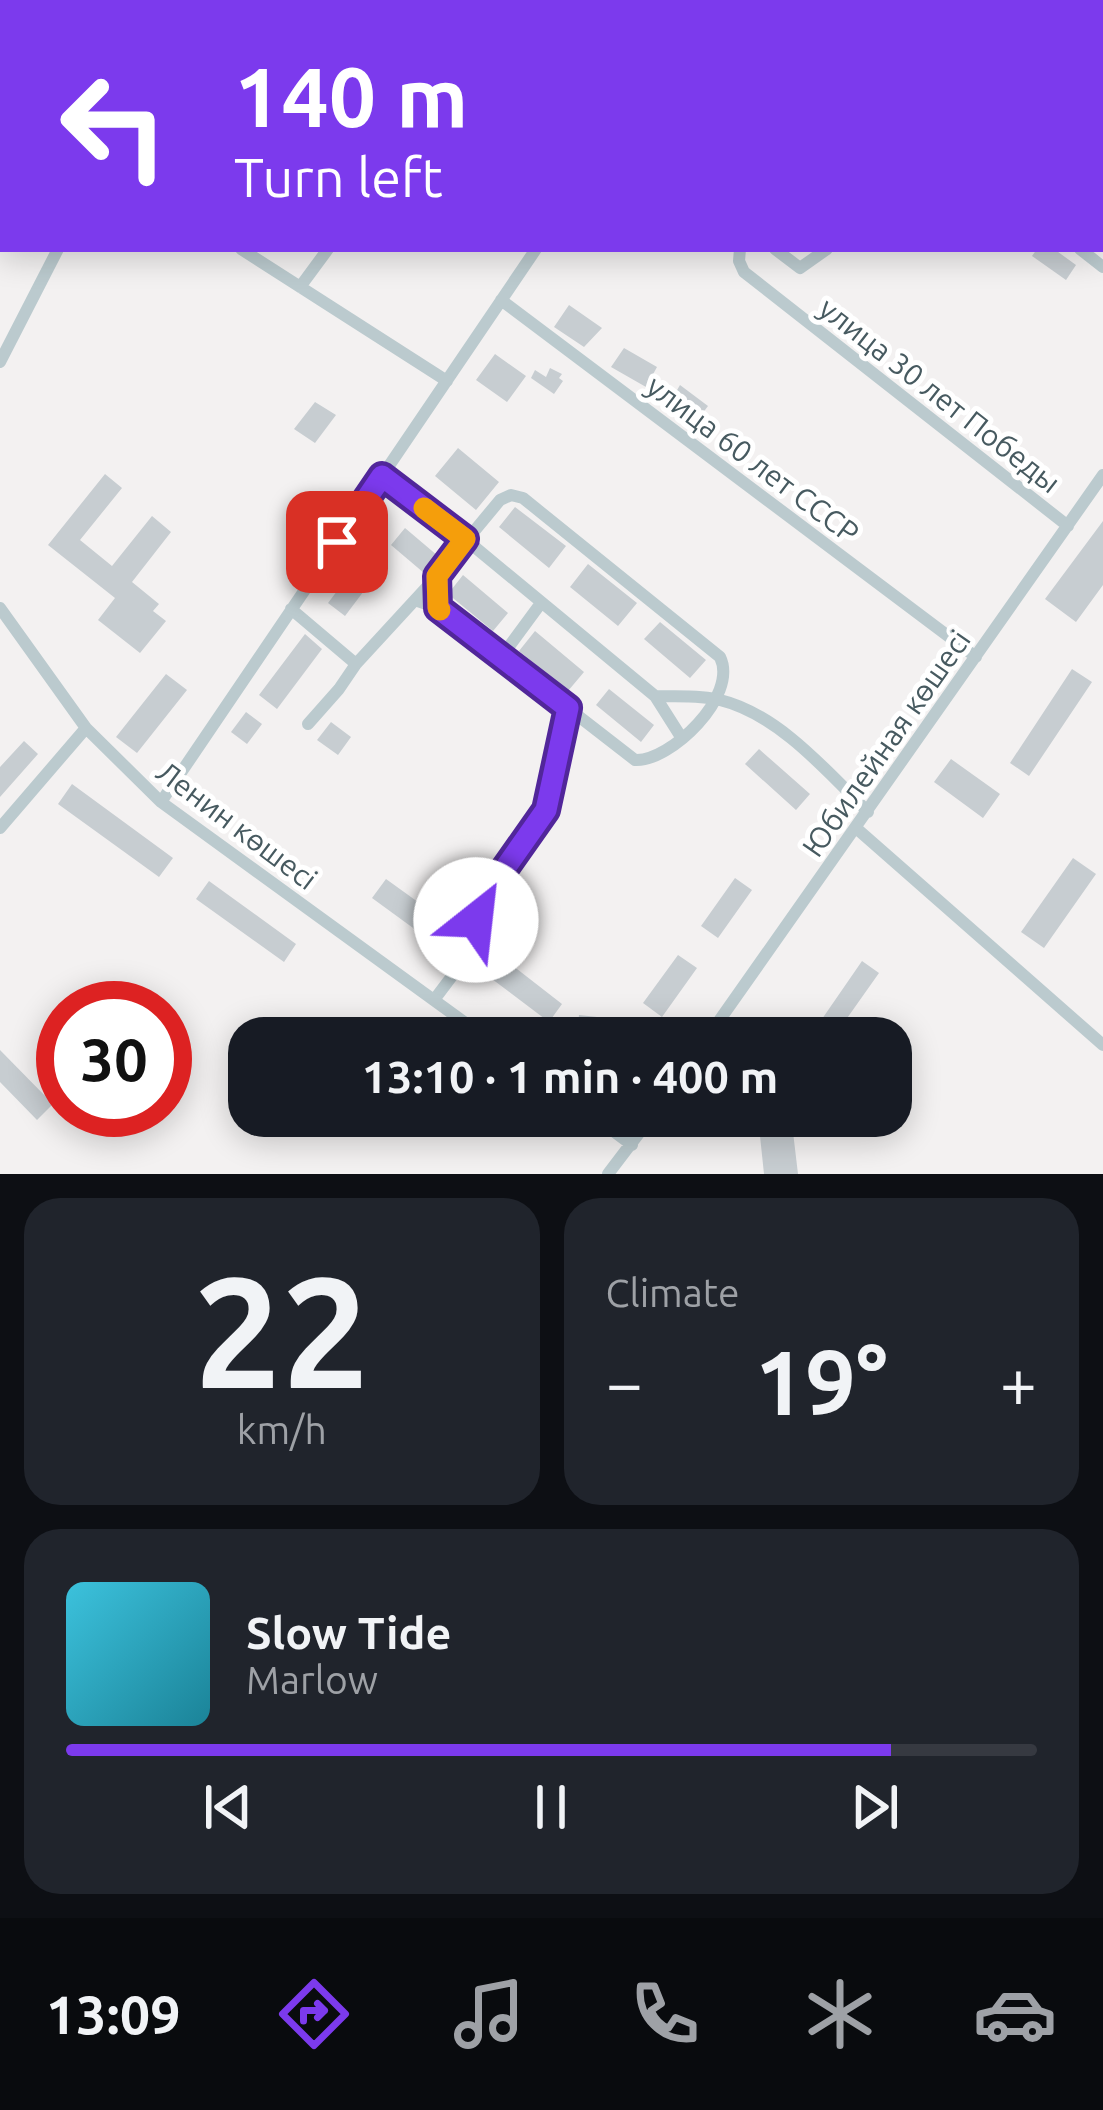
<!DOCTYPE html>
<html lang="en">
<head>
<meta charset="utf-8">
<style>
  :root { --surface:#171b24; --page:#20242c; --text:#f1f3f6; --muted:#9ea1a6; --line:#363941; --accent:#7c3aed }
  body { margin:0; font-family:Ubuntu,sans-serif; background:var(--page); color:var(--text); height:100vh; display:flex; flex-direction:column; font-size:45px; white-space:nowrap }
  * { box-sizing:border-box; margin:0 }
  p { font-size:39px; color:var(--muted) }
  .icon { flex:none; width:66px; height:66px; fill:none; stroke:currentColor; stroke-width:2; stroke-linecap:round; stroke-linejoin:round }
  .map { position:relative; height:1174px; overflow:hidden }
  .sheet { display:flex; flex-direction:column; gap:24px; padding:24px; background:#0d0f14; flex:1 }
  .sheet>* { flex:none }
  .top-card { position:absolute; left:0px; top:0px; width:1104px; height:252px; box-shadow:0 6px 30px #0003; background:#7c3aed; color:#fff; overflow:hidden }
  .speed { position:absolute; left:36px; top:981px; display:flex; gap:24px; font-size:60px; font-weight:700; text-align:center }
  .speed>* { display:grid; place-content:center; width:156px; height:156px; border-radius:50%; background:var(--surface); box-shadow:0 6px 30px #0003; line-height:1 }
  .speed .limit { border:18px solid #d22; background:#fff; color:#111 }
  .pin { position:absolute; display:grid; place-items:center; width:102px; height:102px; color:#fff; margin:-51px; border-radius:24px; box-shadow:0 6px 18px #0006 }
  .me { position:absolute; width:132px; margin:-66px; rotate:29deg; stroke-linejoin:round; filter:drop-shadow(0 0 9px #0008) }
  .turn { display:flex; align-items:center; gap:42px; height:252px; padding:0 36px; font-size:54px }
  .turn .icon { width:156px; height:156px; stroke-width:2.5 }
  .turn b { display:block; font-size:84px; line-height:102px }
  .big { font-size:90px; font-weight:600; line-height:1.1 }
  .sheet .card { flex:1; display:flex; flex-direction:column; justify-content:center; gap:18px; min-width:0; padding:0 42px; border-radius:36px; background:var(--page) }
  .sheet .dial { align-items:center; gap:0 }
  .dial b { font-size:156px; line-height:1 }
  .song { display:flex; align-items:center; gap:36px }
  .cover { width:144px; height:144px; border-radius:18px; background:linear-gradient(135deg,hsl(190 70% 55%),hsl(190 70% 35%)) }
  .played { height:12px; border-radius:6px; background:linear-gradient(90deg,var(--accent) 85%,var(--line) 85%) }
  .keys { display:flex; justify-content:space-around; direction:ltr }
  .heat { display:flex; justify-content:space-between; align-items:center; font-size:66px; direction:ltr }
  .sheet .tiles { flex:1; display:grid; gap:24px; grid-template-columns:1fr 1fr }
  .card:last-child { grid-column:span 2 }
  .trip { position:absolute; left:228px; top:1017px; width:684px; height:120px; border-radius:36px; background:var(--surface); box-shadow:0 6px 30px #0003; font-weight:600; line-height:120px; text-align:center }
  .menu { display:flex; height:192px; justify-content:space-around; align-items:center; background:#090b0e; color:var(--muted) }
  .menu .icon { width:84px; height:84px }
  .menu .selected { color:var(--accent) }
  .menu b { font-size:54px; color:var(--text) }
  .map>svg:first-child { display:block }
</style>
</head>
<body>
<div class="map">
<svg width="1103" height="1174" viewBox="0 0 1103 1174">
  <rect width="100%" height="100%" fill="#f3f1f1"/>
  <!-- building -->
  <path fill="#c7cdd1" d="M1037,249H1054L1076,265L1066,280L1032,256Z
    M569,305L602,328L584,347L554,327Z
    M624,348L657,367L646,387L611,367Z
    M495,354L526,376L507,402L476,380Z
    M550,368L562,374L559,378L563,381L554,394L531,378L535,370L546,377Z
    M680,385L708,406L696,422L669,404Z
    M315,402L336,415L315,443L294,429Z
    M458,448L499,482L476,510L435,476Z
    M105,474L122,488L80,540L112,566L152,516L171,532L132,582L159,604L153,611L166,621L140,653L98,620L115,598L48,545Z
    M515,507L566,546L549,568L499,527Z
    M1103,521V585L1076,622L1045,599Z
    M405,528L438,556L424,573L391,545Z
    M365,554L382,567L345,616L328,603Z
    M588,564L637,603L618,626L570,587Z
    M463,575L508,613L493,631L448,594Z
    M660,622L706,660L690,678L644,639Z
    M535,631L584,672L568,691L519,651Z
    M305,634L322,649L277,709L259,695Z
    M1072,669L1092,682L1029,776L1010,763Z
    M166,674L187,690L137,753L116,737Z
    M609,689L654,725L641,742L596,705Z
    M246,712L262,724L247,744L231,732Z
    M331,722L351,737L338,755L317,740Z
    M24,741L38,754L0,797V767Z
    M759,749L810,794L796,810L745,764Z
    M951,759L1000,794L983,818L934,782Z
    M72,784L173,858L159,877L58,804Z
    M1073,858L1096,874L1044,948L1021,932Z
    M735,878L752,890L718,938L701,926Z
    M386,879L461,933L446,952L372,898Z
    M209,881L296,944L284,962L196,899Z
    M490,948L562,1004L549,1022L476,967Z
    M678,955L697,968L662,1017L643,1003Z
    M862,961L879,973L838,1031L822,1019Z
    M579,1015L643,1022L641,1038H576Z
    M0,1050L53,1104L37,1120L0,1082Z
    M442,1116H478L466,1133Z
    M793,1132L798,1174H764L760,1136Z"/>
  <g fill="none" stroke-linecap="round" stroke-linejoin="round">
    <!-- minor -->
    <path stroke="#bbcace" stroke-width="12" d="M294,0L298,3
      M740,0L744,3
      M1050,0L1055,3
      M173,3L174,0
      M513,3L516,0
      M703,3L705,0
      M1021,3L1023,0
      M1101,32L1103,33
      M1101,226L1103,228
      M241,249L447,381
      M740,249L739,261L744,272L1068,526
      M775,249L800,268L827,249
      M1080,249L1103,267
      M300,287L328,249
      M501,300L976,657
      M0,362L58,249
      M382,476L465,539L655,696L681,737
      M415,600L438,608L568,708L546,810L476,911L480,939L434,1000
      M0,608L86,728L161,802L486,1038
      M291,609L356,664L437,576L500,500L511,495L523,498L720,657C739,696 670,762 635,760L568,708
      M502,656L541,603
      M655,696C676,697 700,695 720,700C778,714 827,771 868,812
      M308,724L339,689L356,664
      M161,802L536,249
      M0,828L86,728
      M856,828L1103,1045
      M707,1038L1103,475
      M593,1116L632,1145
      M608,1174L652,1116"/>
  </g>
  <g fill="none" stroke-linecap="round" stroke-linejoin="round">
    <!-- route casing -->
    <g stroke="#51269a" stroke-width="30">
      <path id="route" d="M337,542L382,476L465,539L437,576L438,608L568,708L546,810L482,901L476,911V920"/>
    </g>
    <!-- route -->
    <use href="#route" stroke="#7c3aed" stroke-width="21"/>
    <!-- slow -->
    <path stroke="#f59e0b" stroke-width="21" d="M424,508L465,539L437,576L438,608L440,610"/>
  </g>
  <g text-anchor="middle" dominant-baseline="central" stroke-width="10" stroke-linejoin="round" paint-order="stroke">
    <!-- street labels -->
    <g font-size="30" fill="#475a60" stroke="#fff">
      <text transform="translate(940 395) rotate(38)">улица 30 лет Победы</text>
      <text transform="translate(753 459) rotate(37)">улица 60 лет СССР</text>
      <text transform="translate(886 743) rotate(-55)">Юбилейная көшесі</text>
      <text transform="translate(237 825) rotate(37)">Ленин көшесі</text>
    </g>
  </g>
</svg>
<div class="speed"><div class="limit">30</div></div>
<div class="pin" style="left:337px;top:542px;background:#d93025"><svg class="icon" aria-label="arrive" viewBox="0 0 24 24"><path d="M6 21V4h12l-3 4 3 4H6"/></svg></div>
<svg class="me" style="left:476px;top:920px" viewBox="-20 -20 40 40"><circle r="19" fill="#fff"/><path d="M0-13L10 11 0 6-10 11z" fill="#7c3aed"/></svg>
<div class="trip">13:10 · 1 min · 400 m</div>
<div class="top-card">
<div class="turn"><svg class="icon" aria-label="left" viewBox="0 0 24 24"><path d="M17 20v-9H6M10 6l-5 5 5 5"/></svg><div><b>140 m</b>Turn left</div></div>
</div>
</div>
<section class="sheet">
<div class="tiles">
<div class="card dial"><b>22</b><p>km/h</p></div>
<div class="card"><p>Climate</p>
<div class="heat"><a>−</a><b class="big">19°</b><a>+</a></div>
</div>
<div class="card">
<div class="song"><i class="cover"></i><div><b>Slow Tide</b><p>Marlow</p></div></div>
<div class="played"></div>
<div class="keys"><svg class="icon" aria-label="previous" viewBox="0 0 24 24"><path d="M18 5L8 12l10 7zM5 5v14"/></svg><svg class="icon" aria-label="pause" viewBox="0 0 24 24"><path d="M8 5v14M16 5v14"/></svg><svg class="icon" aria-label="next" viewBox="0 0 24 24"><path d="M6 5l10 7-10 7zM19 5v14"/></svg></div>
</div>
</div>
</section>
<nav class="menu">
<b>13:09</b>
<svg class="icon selected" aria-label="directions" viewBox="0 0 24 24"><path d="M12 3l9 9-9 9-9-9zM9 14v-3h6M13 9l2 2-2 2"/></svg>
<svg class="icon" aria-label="music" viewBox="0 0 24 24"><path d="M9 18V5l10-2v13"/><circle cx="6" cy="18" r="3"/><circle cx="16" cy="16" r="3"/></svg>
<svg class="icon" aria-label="phone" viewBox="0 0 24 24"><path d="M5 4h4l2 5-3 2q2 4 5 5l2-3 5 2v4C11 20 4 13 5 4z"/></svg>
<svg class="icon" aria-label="climate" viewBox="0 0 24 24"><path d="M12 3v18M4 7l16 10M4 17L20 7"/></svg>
<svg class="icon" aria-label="car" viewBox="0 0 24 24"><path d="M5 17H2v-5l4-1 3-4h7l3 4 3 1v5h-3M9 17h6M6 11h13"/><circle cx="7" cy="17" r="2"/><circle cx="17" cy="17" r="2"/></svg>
</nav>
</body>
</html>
